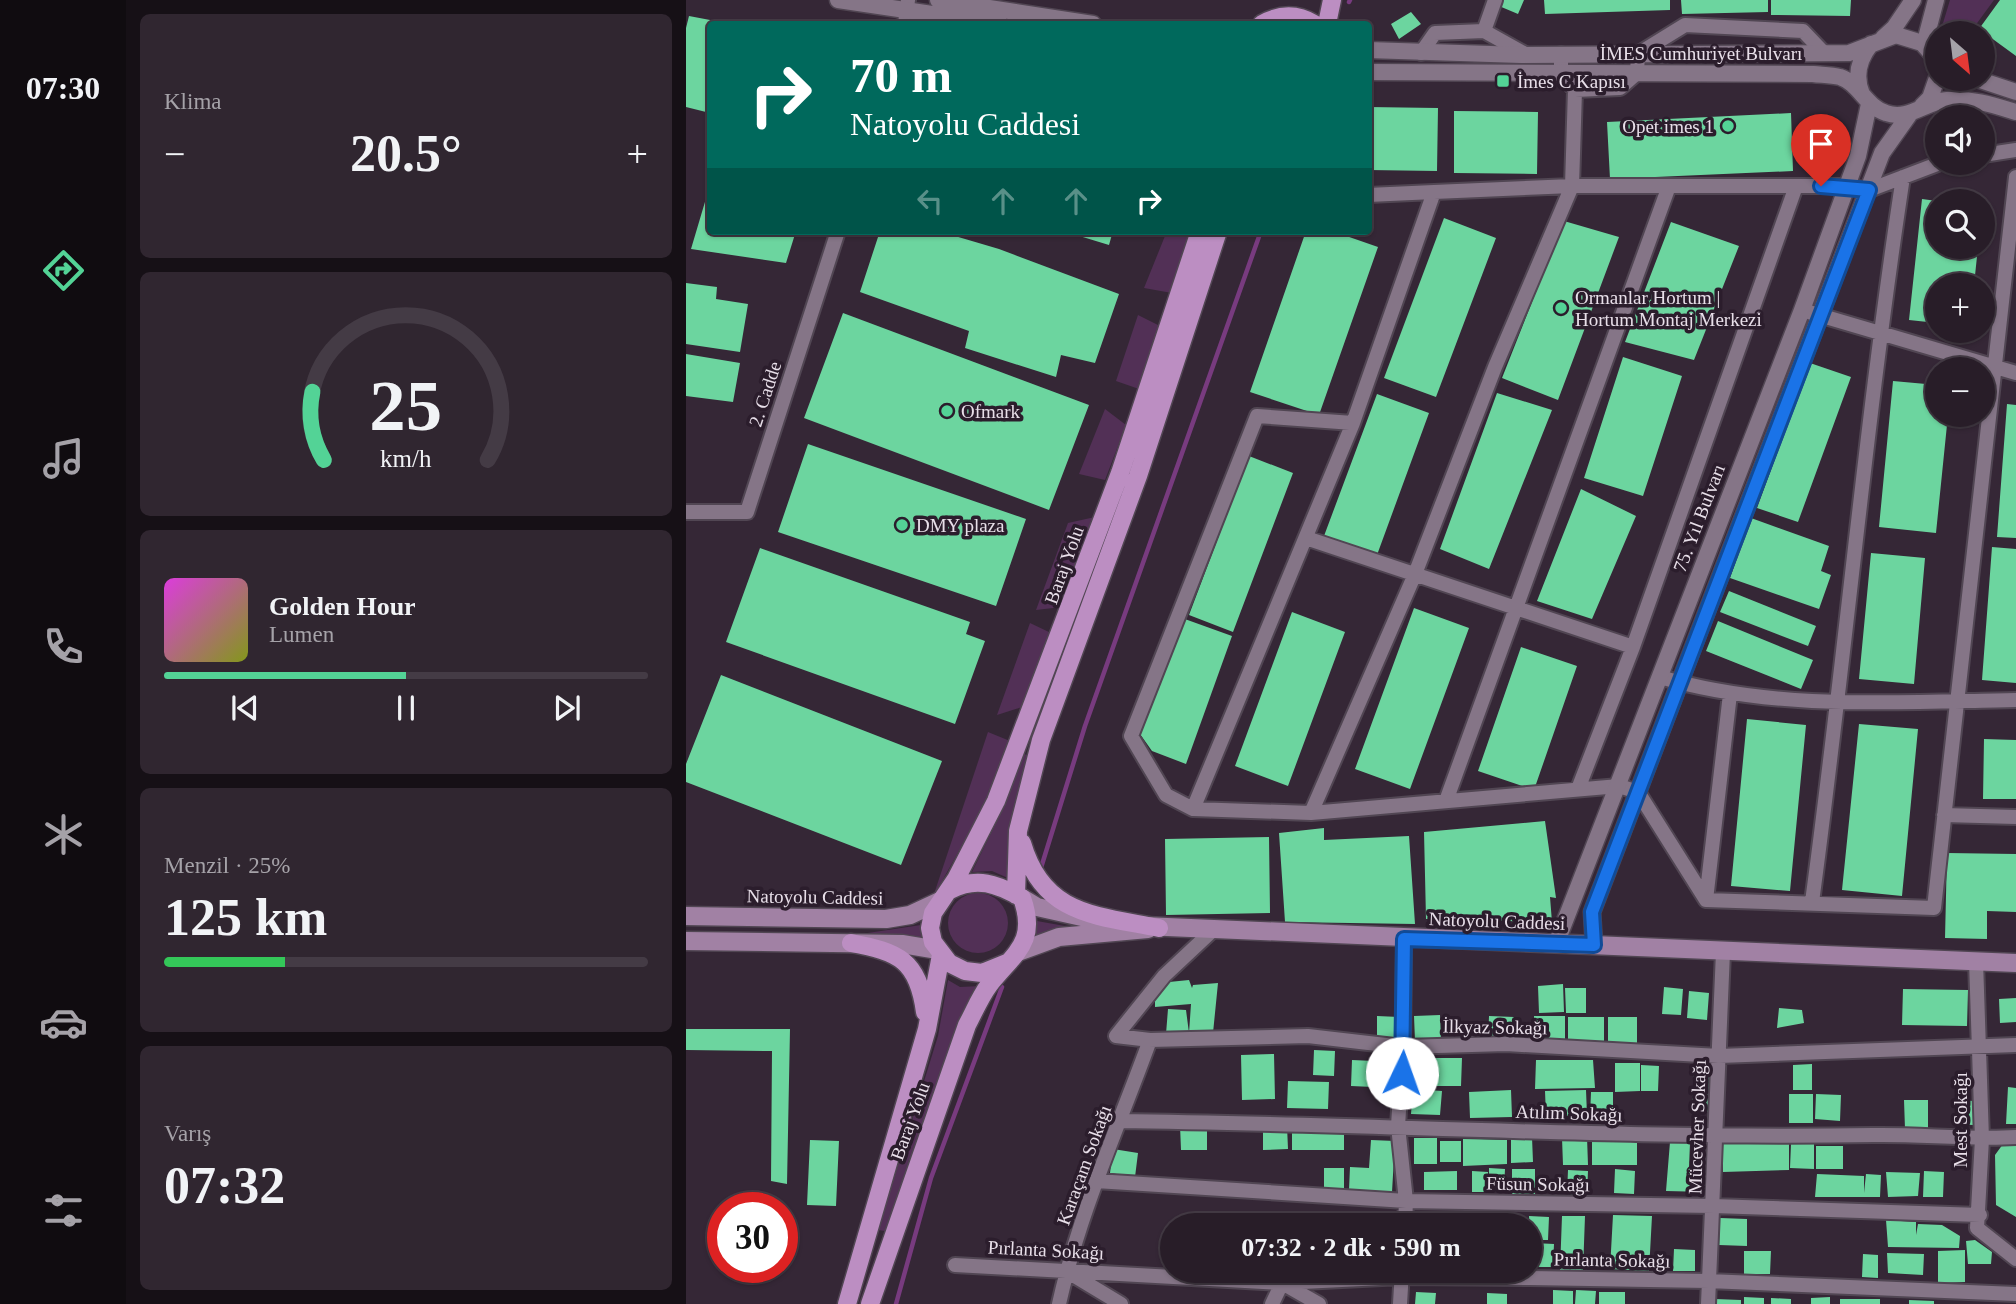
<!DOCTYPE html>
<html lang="tr">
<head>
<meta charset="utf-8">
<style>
  :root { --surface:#281d28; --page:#302630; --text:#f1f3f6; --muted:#a5a2a8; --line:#443b45; --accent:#53d396 }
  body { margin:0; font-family:Georgia,serif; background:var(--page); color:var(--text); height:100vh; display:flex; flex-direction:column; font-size:26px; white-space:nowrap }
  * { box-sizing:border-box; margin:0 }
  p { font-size:23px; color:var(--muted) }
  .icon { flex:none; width:38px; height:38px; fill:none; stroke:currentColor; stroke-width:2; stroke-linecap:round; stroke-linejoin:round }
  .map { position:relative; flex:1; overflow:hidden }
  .drawer { display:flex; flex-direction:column; gap:14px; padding:14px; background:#161016; width:560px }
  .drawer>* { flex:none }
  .guide { position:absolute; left:21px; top:21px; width:665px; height:214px; border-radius:7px; box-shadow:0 2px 5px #0004,0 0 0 2px var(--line); background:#00695c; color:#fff; overflow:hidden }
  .needle { width:46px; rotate:152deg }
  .controls { position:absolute; left:1239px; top:21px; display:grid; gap:14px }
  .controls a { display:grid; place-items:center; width:70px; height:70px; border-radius:50%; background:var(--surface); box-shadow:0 2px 5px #0004,0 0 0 2px var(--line); font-size:35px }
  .speed { position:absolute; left:21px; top:1192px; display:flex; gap:14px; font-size:35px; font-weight:700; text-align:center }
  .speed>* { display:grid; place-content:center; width:91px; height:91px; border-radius:50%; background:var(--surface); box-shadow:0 2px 5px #0004,0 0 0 2px var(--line); line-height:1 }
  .speed .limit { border:10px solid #d22; background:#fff; color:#111 }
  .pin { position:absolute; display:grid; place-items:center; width:60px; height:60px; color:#fff; margin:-72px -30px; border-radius:50% 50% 50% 0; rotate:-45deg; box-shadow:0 0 7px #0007 }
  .pin .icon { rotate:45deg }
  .me { position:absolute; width:77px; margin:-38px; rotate:3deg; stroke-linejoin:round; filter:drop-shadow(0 0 5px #0008) }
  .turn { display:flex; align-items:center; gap:24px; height:147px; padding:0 28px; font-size:32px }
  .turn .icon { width:91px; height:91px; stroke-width:2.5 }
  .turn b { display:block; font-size:49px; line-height:60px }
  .lanes { display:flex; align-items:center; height:66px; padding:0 28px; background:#0003; justify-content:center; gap:35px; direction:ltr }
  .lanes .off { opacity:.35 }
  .big { font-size:52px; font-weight:700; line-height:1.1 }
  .drawer .tile { flex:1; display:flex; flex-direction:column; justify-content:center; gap:10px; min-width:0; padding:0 24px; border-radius:10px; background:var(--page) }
  .drawer .dial { align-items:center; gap:0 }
  .dial svg { height:182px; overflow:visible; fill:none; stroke:var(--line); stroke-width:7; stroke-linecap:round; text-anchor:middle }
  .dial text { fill:var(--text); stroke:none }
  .song { display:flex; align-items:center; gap:21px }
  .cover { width:84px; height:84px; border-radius:10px; background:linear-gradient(135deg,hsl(300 70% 55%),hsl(70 70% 35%)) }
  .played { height:7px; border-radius:4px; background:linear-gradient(90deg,var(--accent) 50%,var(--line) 50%) }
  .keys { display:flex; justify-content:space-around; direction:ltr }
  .heat { display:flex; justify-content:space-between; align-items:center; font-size:38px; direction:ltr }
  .charge { height:10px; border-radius:5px; background:linear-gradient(90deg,#34c759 25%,var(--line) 0) }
  .trip { position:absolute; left:474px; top:1213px; width:382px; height:70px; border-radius:35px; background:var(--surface); box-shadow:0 2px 5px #0004,0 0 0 2px var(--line); font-weight:700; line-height:70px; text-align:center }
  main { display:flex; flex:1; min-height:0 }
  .tab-bar { display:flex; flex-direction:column; width:126px; justify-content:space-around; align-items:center; background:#100c10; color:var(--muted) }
  .tab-bar .icon { width:49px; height:49px }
  .tab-bar .on { color:var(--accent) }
  .tab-bar b { font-size:32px; color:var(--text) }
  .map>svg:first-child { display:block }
</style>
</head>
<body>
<main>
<nav class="tab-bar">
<b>07:30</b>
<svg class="icon on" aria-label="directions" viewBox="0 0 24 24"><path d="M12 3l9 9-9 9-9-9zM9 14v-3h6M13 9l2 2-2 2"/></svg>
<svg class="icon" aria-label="music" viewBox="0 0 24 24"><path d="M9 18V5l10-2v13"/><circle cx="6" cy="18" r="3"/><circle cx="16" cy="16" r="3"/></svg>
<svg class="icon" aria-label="phone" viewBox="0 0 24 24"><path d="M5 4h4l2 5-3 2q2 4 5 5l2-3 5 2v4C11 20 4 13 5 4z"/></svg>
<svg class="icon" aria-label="climate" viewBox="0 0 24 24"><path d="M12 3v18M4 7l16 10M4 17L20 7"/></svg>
<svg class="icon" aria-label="car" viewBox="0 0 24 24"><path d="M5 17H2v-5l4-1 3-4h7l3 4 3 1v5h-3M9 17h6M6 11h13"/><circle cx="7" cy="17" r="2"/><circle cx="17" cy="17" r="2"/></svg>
<svg class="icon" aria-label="filters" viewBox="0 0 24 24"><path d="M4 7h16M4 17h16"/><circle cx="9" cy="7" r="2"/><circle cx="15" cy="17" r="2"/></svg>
</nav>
<section class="drawer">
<div class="tile"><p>Klima</p>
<div class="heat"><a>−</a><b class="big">20.5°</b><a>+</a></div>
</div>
<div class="tile dial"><svg viewBox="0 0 100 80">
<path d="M14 69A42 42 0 1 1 86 69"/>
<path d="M14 69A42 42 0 0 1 9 39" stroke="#53d396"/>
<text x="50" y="56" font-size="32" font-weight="700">25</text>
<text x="50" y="72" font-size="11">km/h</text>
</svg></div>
<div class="tile">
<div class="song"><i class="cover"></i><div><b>Golden Hour</b><p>Lumen</p></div></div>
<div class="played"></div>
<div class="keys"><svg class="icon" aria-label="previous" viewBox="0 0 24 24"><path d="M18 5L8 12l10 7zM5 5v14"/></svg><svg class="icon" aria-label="pause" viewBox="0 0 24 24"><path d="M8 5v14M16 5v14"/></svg><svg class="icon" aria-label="next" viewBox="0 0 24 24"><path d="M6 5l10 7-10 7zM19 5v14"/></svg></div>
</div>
<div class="tile"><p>Menzil · 25%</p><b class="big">125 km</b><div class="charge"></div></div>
<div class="tile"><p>Varış</p><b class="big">07:32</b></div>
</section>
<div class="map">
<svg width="1330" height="1304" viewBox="0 0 1330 1304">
  <rect width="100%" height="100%" fill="#352736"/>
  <!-- green -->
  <path fill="#523056" d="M1264,0H1308L1286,30L1288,33H1254Z
    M481,231H504L486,293L458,288Z
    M452,315L476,327L453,389L430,381Z
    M419,409L440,425L419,480L393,474Z
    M409,517L376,607L350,610L382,523Z
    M344,623L365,633L336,707L311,715Z
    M302,732L324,741L304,796L247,897Z
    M338,754L344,756L322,878L306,871L286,872L312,819Z
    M262 923a30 30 0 1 1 60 0a30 30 0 1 1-60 0Z
    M351,921L401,930L348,938Z
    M235,925L238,942L175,934Z
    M262,980L274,987L295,986L273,1025L199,1231L192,1230L252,1036Z"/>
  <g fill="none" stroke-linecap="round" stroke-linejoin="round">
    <!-- stream -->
    <path stroke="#783b7f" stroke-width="4.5" d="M663,2L664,0
      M354,871L399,726L575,231
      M210,1304L245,1178L316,987"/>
  </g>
  <!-- building -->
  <path fill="#6cd59f" d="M816,0H838L832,14L813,6Z
    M858,0H984V10L859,14Z
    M995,0H1082V12L996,14Z
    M1085,0H1165L1164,16L1085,15Z
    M1314,0H1330V56L1293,29Z
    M725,12L735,24L713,39L705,24Z
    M3,16L40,23L24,24V113L0,107V28Z
    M682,107L752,108L751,171L682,170Z
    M768,111L852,112L851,174L768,173Z
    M1105,113L1107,171L924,179L921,122Z
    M24,185V231H110L100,263L5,249Z
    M1236,199L1251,201V247H1292L1288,285H1251V323L1223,320Z
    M758,218L810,238L750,397L698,378Z
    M878,221L933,237L872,400L816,378Z
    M985,222L1053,246L1008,360L939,342Z
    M194,231H252L313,249L433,294L409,363L375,355L370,377L279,348L283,331L174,292Z
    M377,231H427L423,245Z
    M620,231H646L692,247L633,415L564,392Z
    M0,283L31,287L30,299L62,304L54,352L0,344Z
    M157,313L403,405L363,510L118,418Z
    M0,354L54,363L47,402L0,396Z
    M937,357L996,376L957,496L898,478Z
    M1124,363L1165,377L1112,522L1071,508Z
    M1207,381L1251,385V415H1262L1250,533L1193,527Z
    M811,393L866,410L803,569L754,549Z
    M691,394L743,413L691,555L638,536Z
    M1321,404L1330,405V538L1311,537Z
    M122,444L340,519L310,606L92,532Z
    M563,456L607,473L547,632L503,615Z
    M895,489L950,516L906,619L851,601Z
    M1065,518L1143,546L1135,571L1145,575L1133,609L1044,578Z
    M1306,547L1330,549V683L1296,680Z
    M74,548L284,622L280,634L299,641L269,724L40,642Z
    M1185,553L1239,558L1228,684L1173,679Z
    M1043,591L1130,626L1122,646L1034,612Z
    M728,608L783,628L724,789L669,769Z
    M606,612L659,632L602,786L549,766Z
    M496,618L546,636L500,764L466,751L454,734Z
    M1032,621L1127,660L1115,689L1020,651Z
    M835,647L891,666L848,790L792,771Z
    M35,675L256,761L215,865L0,782V764Z
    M1061,719L1120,725L1104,891L1045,886Z
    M1173,724L1232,729L1216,896L1156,890Z
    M1298,739L1330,740V799H1297Z
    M859,821L870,898L864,897L866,922L740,919L738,832Z
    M638,828V840L723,836L729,924L599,922L593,833Z
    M583,837L584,913L480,915L479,839Z
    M1261,853L1330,854V912L1301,911V939L1259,938Z
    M503,980L506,988L507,985L532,983L527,1033H503L505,1004L469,1007V1000L483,982Z
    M877,984L878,1012L853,1013L852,986Z
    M978,987L997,989L995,1015L976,1014Z
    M879,988H900V1013H880Z
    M1217,989L1282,990L1281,1026L1216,1025Z
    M1003,991L1023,993L1021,1020L1001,1018Z
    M1330,998V1022L1314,1023L1313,999Z
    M1093,1008L1116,1010L1118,1023L1091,1028Z
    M482,1009L500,1010L503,1033L480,1034Z
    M754,1015L755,1040L729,1041L728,1016Z
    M691,1016L713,1017L712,1042L691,1041Z
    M803,1016L828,1017L827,1042L802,1041Z
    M848,1016H879V1041L848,1040Z
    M882,1017H918V1042H882Z
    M922,1017H951V1045H922Z
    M0,1029H104L101,1184L85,1181L86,1051L0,1050Z
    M628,1050L649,1051L648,1076L627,1075Z
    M588,1054L589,1099L556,1100L555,1055Z
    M731,1058H776L775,1086H730Z
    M666,1060L688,1061L687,1087L665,1086Z
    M850,1060H907L909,1088L849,1089Z
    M929,1063H954V1091L929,1092Z
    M1008,1064L1025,1065L1024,1112L1006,1111Z
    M1126,1064V1090H1107V1065Z
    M955,1065L973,1066L972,1091H955Z
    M602,1081L643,1082L642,1109L601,1108Z
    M1322,1087L1330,1088V1124H1320Z
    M727,1089L756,1091L754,1115L725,1114Z
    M825,1090L826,1117L784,1118L783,1092Z
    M900,1090L901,1115L860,1117L859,1091Z
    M905,1092H927V1117H904Z
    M1103,1094H1127V1123H1103Z
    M1130,1094L1155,1095L1154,1121L1129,1119Z
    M1218,1100H1242V1129H1219Z
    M1270,1100L1288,1101L1287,1125L1269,1124Z
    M494,1125L521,1126V1150H495Z
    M601,1126L602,1149L577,1150V1127Z
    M606,1129L658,1130V1150H606Z
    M825,1137H846L847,1162L825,1163Z
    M901,1137L902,1165H877L876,1138Z
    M728,1138H751V1164H728Z
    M777,1139L821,1140V1164L777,1166Z
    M124,1140L153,1141L150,1206L121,1205Z
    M685,1140L709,1141L706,1192L663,1190L664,1167L683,1168Z
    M754,1141H775V1162H754Z
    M906,1141H951V1165H906Z
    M984,1142L1004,1143L1003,1167L1022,1168L1021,1192L980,1191Z
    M1103,1143V1170L1037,1172V1144Z
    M1105,1144H1128V1169L1104,1168Z
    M1317,1144L1330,1146V1217L1310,1205L1309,1155Z
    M1130,1146H1157V1169H1130Z
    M427,1149L452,1153L449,1177L424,1173Z
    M638,1168H658V1191L638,1192Z
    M803,1168L819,1169L818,1189H803Z
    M826,1169H849V1194H826Z
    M929,1169L949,1171L948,1194L928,1193Z
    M882,1170L902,1171L901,1195L881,1194Z
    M771,1171V1190H738V1172Z
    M786,1171L802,1172L801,1192H786Z
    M1238,1171L1258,1172L1257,1197H1237Z
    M1200,1172L1234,1173L1232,1196L1202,1197Z
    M1131,1174L1178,1176V1193L1180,1174L1195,1175L1194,1197H1129Z
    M927,1215L966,1216L963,1271L924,1269Z
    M777,1216L797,1217V1225H777Z
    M843,1216L863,1217L862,1240H844Z
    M876,1216H899L897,1271L874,1270Z
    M753,1218L773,1219V1225H753Z
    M1034,1218L1061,1219V1246L1033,1245Z
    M1200,1220L1230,1222V1235L1232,1224L1256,1225L1274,1236L1273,1248L1202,1247Z
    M1289,1240L1306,1252L1305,1264H1282L1280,1241Z
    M848,1243L868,1244L867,1267H847Z
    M988,1249L1009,1250V1271H987Z
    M1279,1250V1282L1252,1283V1251Z
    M1058,1251H1085L1084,1274H1058Z
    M1201,1253L1238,1254L1237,1275L1202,1273Z
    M1177,1254L1192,1255V1278L1176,1277Z
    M867,1290L887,1291V1304H867Z
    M890,1290L910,1291L909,1304H889Z
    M730,1292L750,1293L749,1304H729Z
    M913,1292H939V1304H913Z
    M801,1293L821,1294V1304H801Z
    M1058,1297L1078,1298V1304H1058Z
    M1144,1297V1304H1125V1298Z
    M1085,1298L1105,1299V1304H1085Z
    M1029,1299L1055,1300V1304H1029Z
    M1154,1299H1194V1304H1154Z
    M1223,1300L1248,1301V1304H1223Z"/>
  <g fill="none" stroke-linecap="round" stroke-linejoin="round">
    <!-- minor casing -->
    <g stroke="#514653" stroke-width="18">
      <path id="minor" d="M809,0L798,31L841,55
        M219,24L222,0
        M735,53L749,33L798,31
        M875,54V74L889,90L934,88L951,73L952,54L999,25L1117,31L1138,53
        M1297,155L1330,150
        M748,192L886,186H1161L1183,190L1254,163
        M682,195L748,192L667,423L571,416L445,736L480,795L507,809L625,813L729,574L809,367L886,186L889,90
        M1116,310L1330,373
        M0,512H61L152,231
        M620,538L947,647L1110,186
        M974,677C1089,711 1212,702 1330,700
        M892,789L947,647
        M760,801L983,186
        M507,809L667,423
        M625,813L933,786L952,792L1020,900L1248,908L1330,177
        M1258,815L1330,817
        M1020,900L1044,694
        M1126,902C1159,660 1180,418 1217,177
        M526,931L478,976L430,1036L464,1040L622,1036L717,1047L820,1044L1033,1056L1330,1045
        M718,939L717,1047L712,1126L720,1201L719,1225
        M1290,961L1296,1139L1291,1228L1330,1259
        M434,1121C685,1124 936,1139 1187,1135C1235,1134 1282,1140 1330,1137
        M410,1181L720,1201L1027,1206L1294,1215
        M269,1265L596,1283L716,1277L844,1278L1022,1281L1330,1294
        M382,1272L435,1304
        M373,1304C393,1213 432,1128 464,1040
        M586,1304L596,1283L633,1304
        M714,1304L716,1270
        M1022,1304L1037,952"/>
    </g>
    <!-- tertiary casing -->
    <g stroke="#514653" stroke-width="19">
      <path id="tertiary" d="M152,0L314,24
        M252,0L407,24
        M1197,38L1208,28L1227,0
        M682,50L835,55L1163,53L1210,35L1236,43L1251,60
        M1243,50L1241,34L1250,0
        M682,72L1127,74C1135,75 1145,75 1154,77C1173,83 1180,107 1200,113C1222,121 1239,102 1261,100C1286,98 1307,105 1330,112
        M1291,79L1330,92
        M1176,94C1168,75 1173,59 1185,44
        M1236,106L1244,98L1251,78
        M870,944L1116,310L1172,156L1183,104
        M908,945L906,912L1196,153L1223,115"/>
    </g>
    <!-- secondary casing -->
    <g stroke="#514653" stroke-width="21">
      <path id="secondary" d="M336,898L351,907L409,920
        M0,916L200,919L224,915L254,901
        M458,926L1330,963
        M0,941L216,944L252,950
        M332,952L373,937L462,929"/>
    </g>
    <!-- primary casing -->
    <g stroke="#514653" stroke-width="21">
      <path id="primary" d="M576,24C594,14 610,13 628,24
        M641,24L646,0
        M336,843C357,915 408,915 473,928
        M330,895L332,831L355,740L452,476L532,231
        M165,943C213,952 232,960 239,1012
        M323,962L296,973L279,971L263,963L247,942L244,928L247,913L270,879L310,801L434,473L514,231
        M161,1304L241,1029L255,955
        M184,1304L281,1025C288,1012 294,997 303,985C328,953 352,943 336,898C311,884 291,876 264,890"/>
    </g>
    <!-- minor -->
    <use href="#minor" stroke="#857587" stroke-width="14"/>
    <!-- tertiary -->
    <use href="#tertiary" stroke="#857587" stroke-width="16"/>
    <!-- secondary -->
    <use href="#secondary" stroke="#a181a4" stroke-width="18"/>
    <!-- primary -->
    <use href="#primary" stroke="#bc8ec2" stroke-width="18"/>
  </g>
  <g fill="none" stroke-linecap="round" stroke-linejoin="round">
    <!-- route casing -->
    <g stroke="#114b97" stroke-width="18">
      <path id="route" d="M716,1073L718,939L908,945L906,912L1183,190L1135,186"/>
    </g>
    <!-- route -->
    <use href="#route" stroke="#1a73e8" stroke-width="12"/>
  </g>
  <!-- markers -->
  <g fill="#53d396" stroke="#2b1d2c" stroke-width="2.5">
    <rect x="810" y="74" width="14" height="14" rx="3.5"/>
    <circle cx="1042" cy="126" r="7"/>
    <circle cx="875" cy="308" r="7"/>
    <circle cx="261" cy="411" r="7"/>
    <circle cx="216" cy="525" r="7"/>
  </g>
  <g text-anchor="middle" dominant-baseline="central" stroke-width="7" stroke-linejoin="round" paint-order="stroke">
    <!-- street labels -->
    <g font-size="19" fill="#e8dfe9" stroke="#2b1d2c">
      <text x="1015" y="53">İMES Cumhuriyet Bulvarı</text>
      <text transform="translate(79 394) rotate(-72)">2. Cadde</text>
      <text transform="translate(1013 518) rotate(-69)">75. Yıl Bulvarı</text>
      <text transform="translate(378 565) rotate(-70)">Baraj Yolu</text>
      <text transform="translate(129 897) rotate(1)">Natoyolu Caddesi</text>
      <text transform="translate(811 921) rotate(2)">Natoyolu Caddesi</text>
      <text transform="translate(809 1027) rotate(1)">İlkyaz Sokağı</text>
      <text transform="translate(883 1113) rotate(2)">Atılım Sokağı</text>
      <text transform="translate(1274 1120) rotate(-90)">Mest Sokağı</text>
      <text transform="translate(224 1121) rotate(-70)">Baraj Yolu</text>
      <text transform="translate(1011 1127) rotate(-88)">Mücevher Sokağı</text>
      <text transform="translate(398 1165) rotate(-70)">Karaçam Sokağı</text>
      <text transform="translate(852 1184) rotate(1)">Füsun Sokağı</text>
      <text transform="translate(360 1250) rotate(3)">Pırlanta Sokağı</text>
      <text transform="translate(926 1260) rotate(1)">Pırlanta Sokağı</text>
    </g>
    <!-- poi labels -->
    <g font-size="19" fill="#e8dfe9" stroke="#2b1d2c" text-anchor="start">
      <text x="831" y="81">İmes C Kapısı</text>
      <text x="1028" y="126" text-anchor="end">Opet imes 1</text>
      <text x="889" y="297">Ormanlar Hortum |<tspan x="889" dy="22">Hortum Montaj Merkezi</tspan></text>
      <text x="275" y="411">Ofmark</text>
      <text x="230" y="525">DMY plaza</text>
    </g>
  </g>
</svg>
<div class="controls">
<a><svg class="needle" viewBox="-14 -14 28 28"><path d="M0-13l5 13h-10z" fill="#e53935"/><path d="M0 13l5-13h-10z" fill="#a5a2a8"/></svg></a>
<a><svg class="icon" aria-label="sound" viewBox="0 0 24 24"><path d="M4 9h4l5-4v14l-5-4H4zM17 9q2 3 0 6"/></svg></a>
<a><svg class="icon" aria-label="search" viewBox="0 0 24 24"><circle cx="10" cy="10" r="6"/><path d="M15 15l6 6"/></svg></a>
<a>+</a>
<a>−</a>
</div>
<div class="speed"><div class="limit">30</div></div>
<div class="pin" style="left:1135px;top:186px;background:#d93025"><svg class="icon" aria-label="arrive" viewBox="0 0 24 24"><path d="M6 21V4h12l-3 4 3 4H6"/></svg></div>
<svg class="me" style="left:716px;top:1073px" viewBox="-20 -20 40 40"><circle r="19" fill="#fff"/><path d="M0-13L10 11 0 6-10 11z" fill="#1a73e8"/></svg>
<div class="trip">07:32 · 2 dk · 590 m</div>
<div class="guide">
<div class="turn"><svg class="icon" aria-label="right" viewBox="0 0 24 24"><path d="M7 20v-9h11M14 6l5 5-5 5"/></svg><div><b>70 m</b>Natoyolu Caddesi</div></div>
<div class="lanes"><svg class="icon off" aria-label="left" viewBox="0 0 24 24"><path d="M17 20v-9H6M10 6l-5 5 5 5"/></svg><svg class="icon off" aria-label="ahead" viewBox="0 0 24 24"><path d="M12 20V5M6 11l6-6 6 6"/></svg><svg class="icon off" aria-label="ahead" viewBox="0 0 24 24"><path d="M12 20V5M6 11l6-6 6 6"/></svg><svg class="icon" aria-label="right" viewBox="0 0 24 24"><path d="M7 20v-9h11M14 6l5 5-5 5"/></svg></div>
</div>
</div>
</main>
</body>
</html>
